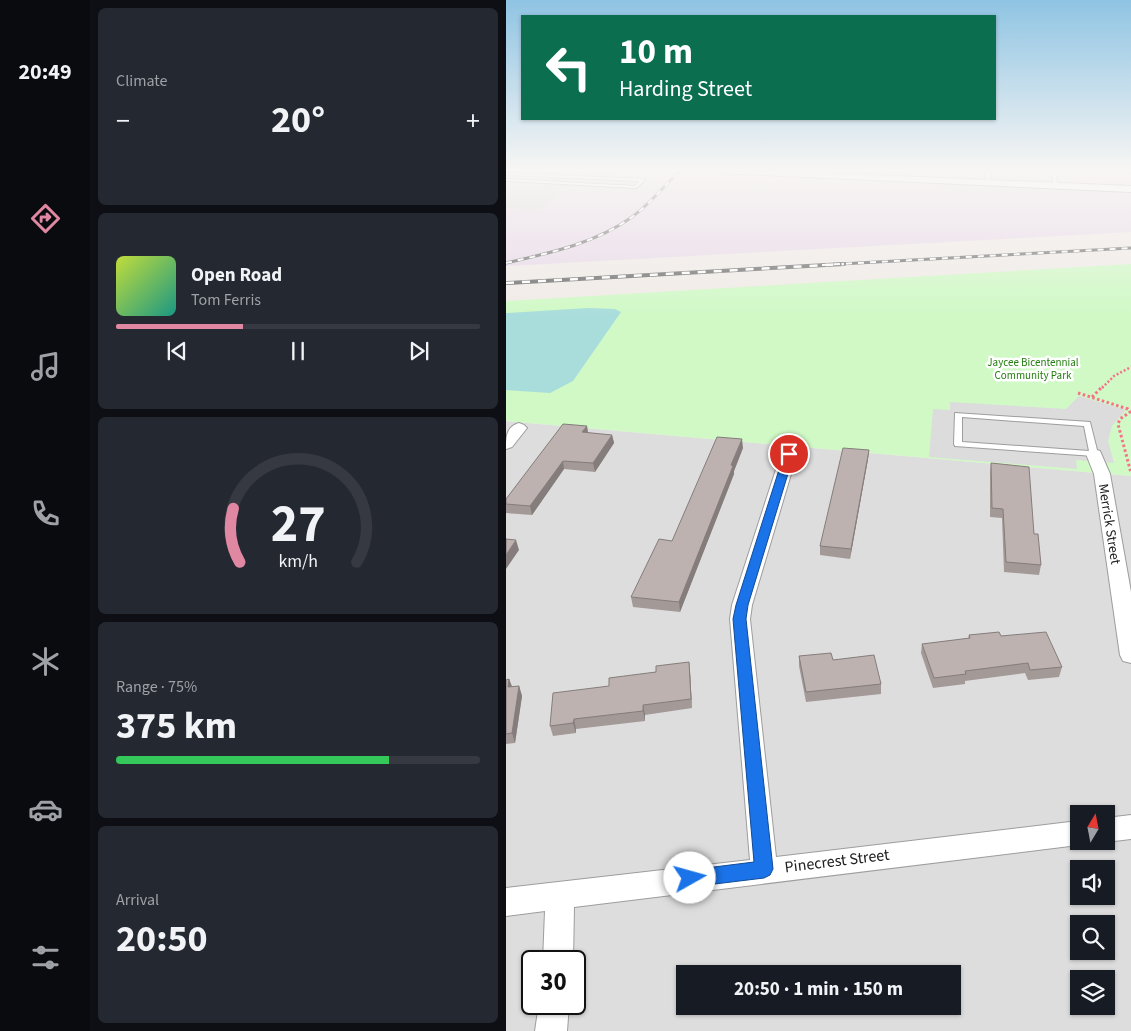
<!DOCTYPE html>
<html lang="en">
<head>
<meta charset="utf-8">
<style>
  :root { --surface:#171b24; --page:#242831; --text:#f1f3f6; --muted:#9ea1a6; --line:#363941; --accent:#e088a2 }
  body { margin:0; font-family:"Source Sans 3",sans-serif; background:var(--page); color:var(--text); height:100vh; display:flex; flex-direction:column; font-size:19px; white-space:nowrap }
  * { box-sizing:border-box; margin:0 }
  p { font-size:16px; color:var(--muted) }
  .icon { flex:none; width:28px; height:28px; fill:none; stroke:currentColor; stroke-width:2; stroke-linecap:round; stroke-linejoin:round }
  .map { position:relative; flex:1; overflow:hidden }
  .side { display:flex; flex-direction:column; gap:8px; padding:8px; background:#0d0f14; width:416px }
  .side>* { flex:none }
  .top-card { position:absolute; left:15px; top:15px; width:475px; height:105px; border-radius:0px; box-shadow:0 1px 4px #0004; background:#0b6e4f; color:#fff; overflow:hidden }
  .needle { width:32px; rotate:10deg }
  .buttons { position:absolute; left:564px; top:805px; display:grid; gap:10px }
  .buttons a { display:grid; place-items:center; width:45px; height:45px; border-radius:0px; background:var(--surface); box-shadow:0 1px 4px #0004; font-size:25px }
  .speed { position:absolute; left:15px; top:950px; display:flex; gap:10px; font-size:25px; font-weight:700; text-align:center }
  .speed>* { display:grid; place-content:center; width:65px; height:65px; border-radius:50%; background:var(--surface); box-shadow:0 1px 4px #0004; line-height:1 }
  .speed .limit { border:2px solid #111; border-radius:8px; background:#fff; color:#111 }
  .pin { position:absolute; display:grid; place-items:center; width:42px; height:42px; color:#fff; margin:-21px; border:2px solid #fff; border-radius:50%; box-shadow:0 1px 5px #0007 }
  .me { position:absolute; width:55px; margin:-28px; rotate:83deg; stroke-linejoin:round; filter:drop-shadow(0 0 4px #0008) }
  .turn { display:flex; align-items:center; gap:18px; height:105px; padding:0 15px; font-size:22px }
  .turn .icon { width:65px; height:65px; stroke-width:2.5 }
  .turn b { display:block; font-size:35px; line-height:42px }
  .big { font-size:38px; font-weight:700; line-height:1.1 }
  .side .tile { flex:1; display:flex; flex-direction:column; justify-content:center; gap:8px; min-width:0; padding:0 18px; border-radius:8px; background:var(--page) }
  .side .dial { align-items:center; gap:0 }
  .dial svg { height:130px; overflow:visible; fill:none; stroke:var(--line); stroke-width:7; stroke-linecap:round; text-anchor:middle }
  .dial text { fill:var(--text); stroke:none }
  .song { display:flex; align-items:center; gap:15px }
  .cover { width:60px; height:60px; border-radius:8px; background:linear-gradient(135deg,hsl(70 70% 55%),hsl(170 70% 35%)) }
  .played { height:5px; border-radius:2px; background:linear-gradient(90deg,var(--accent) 35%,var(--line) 35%) }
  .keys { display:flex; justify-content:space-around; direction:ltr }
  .heat { display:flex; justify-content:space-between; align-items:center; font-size:28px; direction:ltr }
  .charge { height:8px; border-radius:4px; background:linear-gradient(90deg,#34c759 75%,var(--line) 0) }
  .trip { position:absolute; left:170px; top:965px; width:285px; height:50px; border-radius:0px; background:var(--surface); box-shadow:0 1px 4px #0004; font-weight:700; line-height:50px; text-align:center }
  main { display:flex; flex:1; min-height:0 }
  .tab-bar { display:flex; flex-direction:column; width:90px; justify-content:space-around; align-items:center; background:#090b0e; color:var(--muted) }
  .tab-bar .icon { width:35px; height:35px }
  .tab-bar .on { color:var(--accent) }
  .tab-bar b { font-size:22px; color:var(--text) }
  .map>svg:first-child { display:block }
</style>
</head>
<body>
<main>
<nav class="tab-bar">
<b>20:49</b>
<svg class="icon on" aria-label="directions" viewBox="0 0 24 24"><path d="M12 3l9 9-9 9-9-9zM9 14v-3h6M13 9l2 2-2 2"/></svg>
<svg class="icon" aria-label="music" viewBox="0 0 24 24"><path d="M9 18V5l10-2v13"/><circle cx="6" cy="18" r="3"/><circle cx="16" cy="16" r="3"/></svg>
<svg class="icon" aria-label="phone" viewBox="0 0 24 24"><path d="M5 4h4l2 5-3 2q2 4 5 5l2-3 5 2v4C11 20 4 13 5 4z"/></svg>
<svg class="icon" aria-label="climate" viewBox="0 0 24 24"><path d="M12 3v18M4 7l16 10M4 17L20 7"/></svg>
<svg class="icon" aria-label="car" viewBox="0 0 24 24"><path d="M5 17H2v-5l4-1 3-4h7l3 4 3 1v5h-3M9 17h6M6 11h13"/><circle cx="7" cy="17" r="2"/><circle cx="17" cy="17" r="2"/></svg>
<svg class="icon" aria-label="filters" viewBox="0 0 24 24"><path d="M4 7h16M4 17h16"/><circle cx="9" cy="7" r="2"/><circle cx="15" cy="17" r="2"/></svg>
</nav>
<section class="side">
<div class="tile"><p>Climate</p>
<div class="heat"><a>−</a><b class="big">20°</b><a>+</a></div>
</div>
<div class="tile">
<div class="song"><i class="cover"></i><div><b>Open Road</b><p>Tom Ferris</p></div></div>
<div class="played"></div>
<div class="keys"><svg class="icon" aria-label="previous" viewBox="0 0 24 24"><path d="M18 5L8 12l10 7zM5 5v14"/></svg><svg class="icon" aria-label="pause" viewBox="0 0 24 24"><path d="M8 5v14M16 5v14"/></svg><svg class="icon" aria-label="next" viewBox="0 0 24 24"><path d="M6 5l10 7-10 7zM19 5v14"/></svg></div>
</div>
<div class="tile dial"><svg viewBox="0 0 100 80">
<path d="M14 69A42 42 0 1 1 86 69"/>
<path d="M14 69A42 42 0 0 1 10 36" stroke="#e088a2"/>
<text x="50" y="56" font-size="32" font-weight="700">27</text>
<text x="50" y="72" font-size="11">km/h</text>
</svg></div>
<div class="tile"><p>Range · 75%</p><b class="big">375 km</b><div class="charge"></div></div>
<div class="tile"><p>Arrival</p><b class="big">20:50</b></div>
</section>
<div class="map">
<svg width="625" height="1031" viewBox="0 0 625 1031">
  <rect width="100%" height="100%" fill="#f0ebe7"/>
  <!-- residential -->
  <path fill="#deddde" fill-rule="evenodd" d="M0,421L625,476V1031H0ZM572,814H600V841H572ZM572,869H600V896H572ZM572,924H600V951H572ZM26,961H69V1004H26ZM179,974H446V1006H179ZM572,979H600V1006H572Z"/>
  <!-- industrial -->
  <path fill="#e8d9e9" d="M0,171H625V232L0,266Z"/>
  <!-- park -->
  <path fill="#d0f9c6" d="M625,264V476L0,421V301Z"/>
  <!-- parking -->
  <path fill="#dcdcdc" d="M0,171H58L147,175L131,191L60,187L32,210L0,208Z
    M573,396L620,410L606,426L602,441L608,463L570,460L571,469L423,457L427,409L444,410V402L560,409Z"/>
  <!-- water -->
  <path fill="#a9dddb" d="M82,308L109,309L115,312L67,381L44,393L0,390V313Z"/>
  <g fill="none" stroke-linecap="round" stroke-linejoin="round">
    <!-- lane casing -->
    <g stroke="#9d9d9d" stroke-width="2">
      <path id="lane" d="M480,171H484V183L482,184L480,183Z
        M545,171H549L552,187L548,186Z
        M0,173L137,179L139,180L130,188L0,181V179L129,186L133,181L0,175Z
        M449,413L584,422L592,454L588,456L449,446L448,444ZM456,417L578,426L583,451L456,442Z"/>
    </g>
    <!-- street casing -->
    <g stroke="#9d9d9d" stroke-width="2">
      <path id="street" d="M209,171H273L625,186V192L213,173Z
        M13,423L18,425L21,428L6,447L0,449C0,437 0,427 13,423Z
        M283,449L289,451L291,454L246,605L244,619L270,857L572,821V841H581L572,845L68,907L67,961H37L39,911L0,916V888L244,860L224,619L226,605L275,454L277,451Z
        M588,449L594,451L604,474L625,592V663L617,661L614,655L588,474L580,454L582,451Z
        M625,815V839L600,842L598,841H600V818Z
        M33,1004H63L61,1031H29Z"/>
    </g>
    <!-- path-far1 -->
    <path stroke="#f77288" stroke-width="2.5" stroke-dasharray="2 2" stroke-linecap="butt" d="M596,388L608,376L625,367"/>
    <!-- path -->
    <path stroke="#f77288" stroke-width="3" stroke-dasharray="2.5 2.5" stroke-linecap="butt" d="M572,393L622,409L624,412L614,419L612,424L625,473
      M586,397L597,386"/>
    <!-- lane -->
    <use href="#lane" fill="#fff" fill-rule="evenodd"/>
    <!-- street -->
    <use href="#street" fill="#fff" fill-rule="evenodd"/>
    <!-- rail-far1 casing -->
    <g stroke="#6e6e6e" stroke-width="3">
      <path id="rail-far1" d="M0,263C44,253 90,243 126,217C144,204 158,186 174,171
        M316,265L625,248"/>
    </g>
    <!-- rail casing -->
    <g stroke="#6e6e6e" stroke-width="4">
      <path id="rail" d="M0,283L338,264"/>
    </g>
    <!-- rail-far1 -->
    <use href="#rail-far1" stroke="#fff" stroke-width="2" stroke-dasharray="6" stroke-linecap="butt"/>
    <!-- rail -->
    <use href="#rail" stroke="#fff" stroke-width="2.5" stroke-dasharray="8" stroke-linecap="butt"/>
  </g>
  <!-- wall -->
  <path fill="#a39997" d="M81,426L82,433L106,435L108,443L89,472L58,469L26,515L0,513V499Z
    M237,448L228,471V474L174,612L127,607L125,597Z
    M363,450L362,459L344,559L314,555V546Z
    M485,463L528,534L535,565L533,575L498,572L496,518L484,517V472Z
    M463,635L495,636L556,667L553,677L522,680L519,673L459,681V684L427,688L415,653L416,644L462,639Z
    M293,656L327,660L375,684V694L300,702L293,666Z
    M183,662L184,672L186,708L139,715V721L70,729V733L47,736L44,726L103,686Z
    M3,679L6,687L13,686L16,696L9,743L0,744V680Z"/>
  <!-- shaded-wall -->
  <path fill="#847d7b" d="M81,426L82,434L76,432Z
    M106,435L108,443L89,472L87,463Z
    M236,439L237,448L228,471V474L174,612L173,602L225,465Z
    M363,450L362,459L344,559L345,549Z
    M57,461L58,469L26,515L24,506Z
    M10,540L13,550L0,569V555Z
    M183,662L184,672L186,708L185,699Z
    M3,679L7,689L2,687Z
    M13,686L16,696L9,743L6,733Z
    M137,705L139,715V721L137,711Z
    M68,719L70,729V733L67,723Z"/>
  <!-- building -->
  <path fill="#bdb2b0" stroke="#847d7b" d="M57,424L81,426L76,432L106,435L87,463L57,461L24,506L0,504V499Z
    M211,437L236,439L225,465L227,466L173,602L125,597L153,539L166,541Z
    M337,448L363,450L345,549L314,546Z
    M485,463L523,467L528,534H532L535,565L500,562L497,509L486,508Z
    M0,539L10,540L0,555Z
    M493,632L495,636L540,632L556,667L524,670L522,663L459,671L460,674L428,678L416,644L464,638L463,635Z
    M325,653L327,660L368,655L375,684L300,692L293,656Z
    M183,662L185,699L137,705V711L68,719L67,723L44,726L47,693L103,686V678L150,672V666Z
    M3,679L2,687L13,686L6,733L0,734V680Z"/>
  <!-- sky -->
  <linearGradient id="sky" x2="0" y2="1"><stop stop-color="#8fc4e3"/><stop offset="0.54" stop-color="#f8f6f4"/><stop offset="1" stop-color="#f8f6f4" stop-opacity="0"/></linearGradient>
  <rect width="625" height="315" fill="url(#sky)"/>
  <!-- route -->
  <path fill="#1a73e8" stroke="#114b97" d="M283,451L288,454L242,605L240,619L267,869L264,875L258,878L184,887L177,884L175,878L177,872L184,870L248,862L227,619L230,605L278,454Z"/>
  <g text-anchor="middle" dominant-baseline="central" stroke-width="5" stroke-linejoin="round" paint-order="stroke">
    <!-- far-park labels -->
    <g font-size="11" fill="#237e0e" stroke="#fff">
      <text x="527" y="362">Jaycee Bicentennial<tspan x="527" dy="13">Community Park</tspan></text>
    </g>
    <!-- street labels -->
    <g font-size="14" fill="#202020" stroke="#fff">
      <text transform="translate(603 524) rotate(81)">Merrick Street</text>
    </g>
    <!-- near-street labels -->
    <g font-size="16" fill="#202020" stroke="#fff">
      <text transform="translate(331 861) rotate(-7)">Pinecrest Street</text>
    </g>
  </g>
</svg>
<div class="buttons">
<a><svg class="needle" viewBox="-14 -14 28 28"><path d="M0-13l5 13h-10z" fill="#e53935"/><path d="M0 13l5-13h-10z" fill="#9ea1a6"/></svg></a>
<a><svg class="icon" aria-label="sound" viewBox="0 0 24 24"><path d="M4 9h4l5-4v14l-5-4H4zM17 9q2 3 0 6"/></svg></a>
<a><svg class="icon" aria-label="search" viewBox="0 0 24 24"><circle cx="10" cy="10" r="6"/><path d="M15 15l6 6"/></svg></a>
<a><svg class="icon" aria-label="layers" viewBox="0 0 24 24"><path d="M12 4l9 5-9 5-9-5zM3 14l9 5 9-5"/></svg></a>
</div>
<div class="speed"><div class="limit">30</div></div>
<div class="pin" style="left:283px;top:454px;background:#d93025"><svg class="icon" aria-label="arrive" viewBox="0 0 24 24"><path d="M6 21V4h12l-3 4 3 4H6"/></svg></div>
<svg class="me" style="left:184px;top:878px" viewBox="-20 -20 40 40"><circle r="19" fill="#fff"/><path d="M0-13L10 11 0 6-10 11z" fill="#1a73e8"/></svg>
<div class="trip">20:50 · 1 min · 150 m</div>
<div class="top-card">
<div class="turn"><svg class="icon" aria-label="left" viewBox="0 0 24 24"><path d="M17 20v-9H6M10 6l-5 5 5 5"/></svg><div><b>10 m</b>Harding Street</div></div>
</div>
</div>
</main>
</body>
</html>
